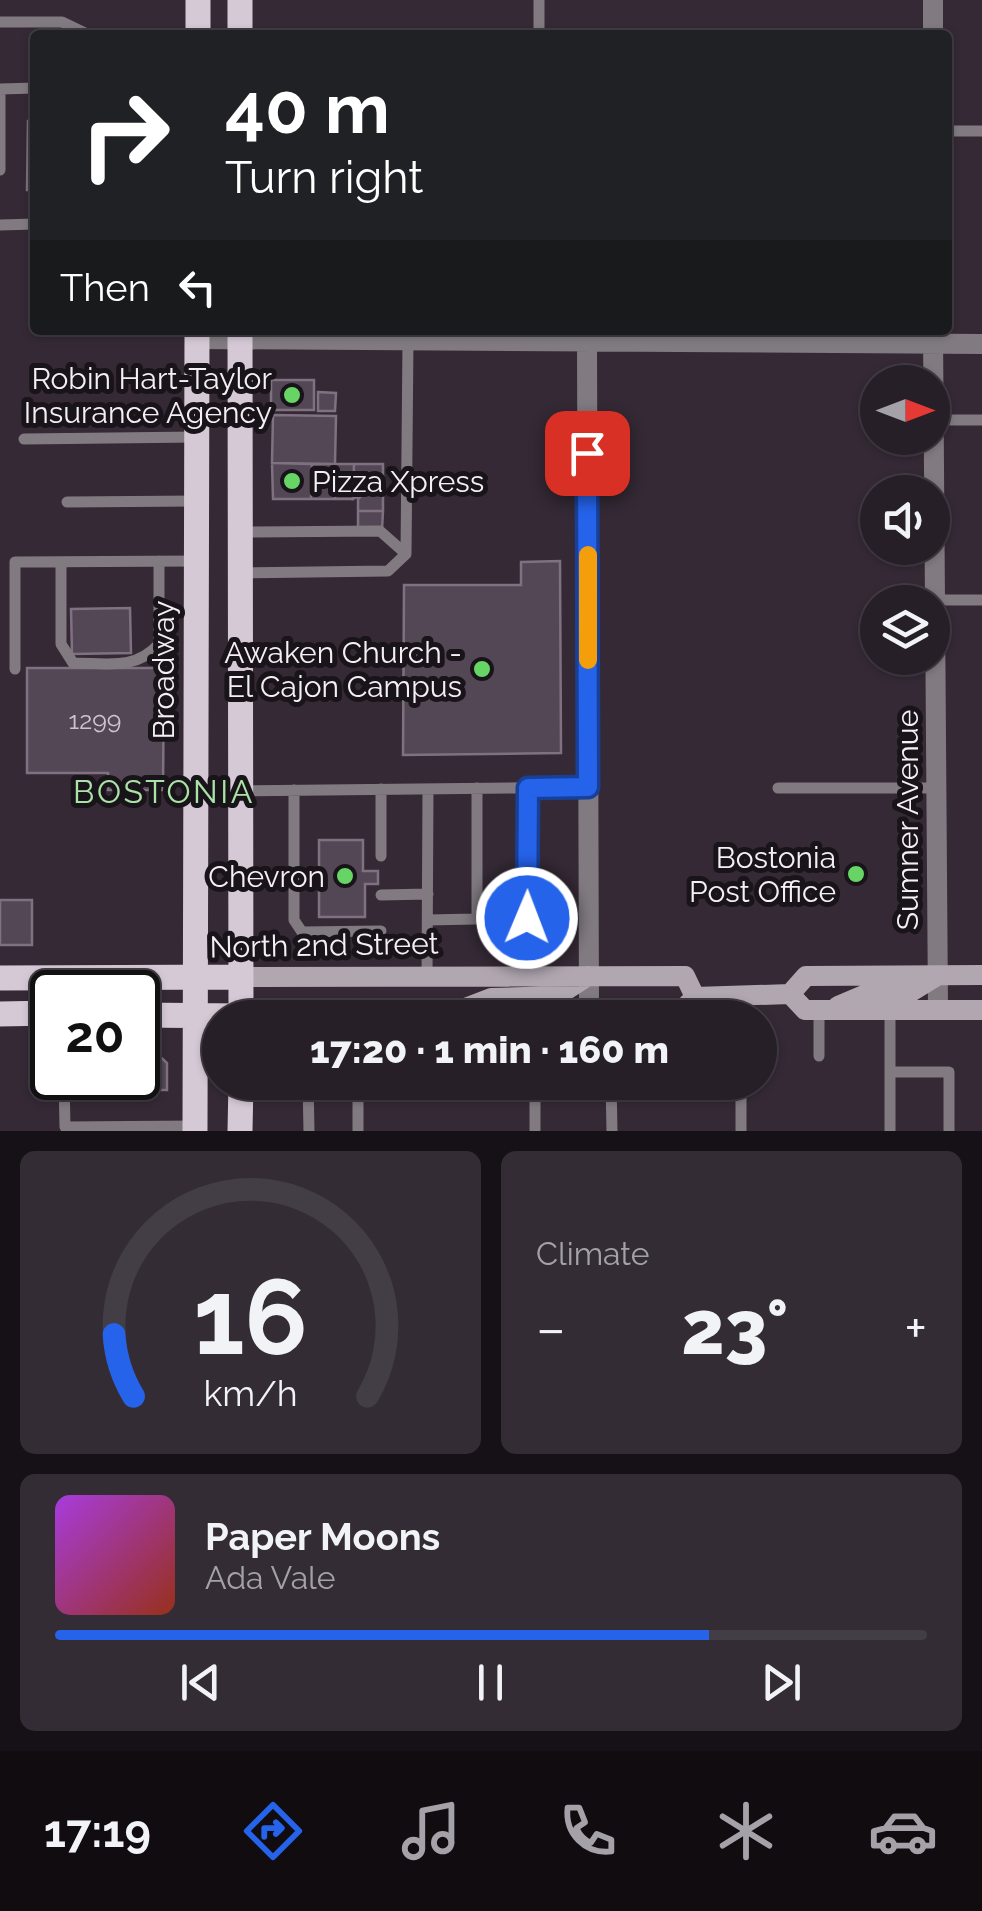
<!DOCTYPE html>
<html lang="en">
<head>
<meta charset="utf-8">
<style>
  :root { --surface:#271f28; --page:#332c34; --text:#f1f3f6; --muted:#a4a2a8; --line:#433d45; --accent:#2563eb }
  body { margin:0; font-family:Raleway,sans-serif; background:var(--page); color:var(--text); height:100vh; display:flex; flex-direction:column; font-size:38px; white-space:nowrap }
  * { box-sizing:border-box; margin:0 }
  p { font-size:32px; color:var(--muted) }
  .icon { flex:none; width:55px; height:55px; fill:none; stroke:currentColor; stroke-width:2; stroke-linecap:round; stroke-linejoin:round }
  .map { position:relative; height:1131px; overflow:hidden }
  .details { display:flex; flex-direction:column; gap:20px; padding:20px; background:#151116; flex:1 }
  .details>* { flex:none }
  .hud { position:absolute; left:30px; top:30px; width:922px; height:305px; border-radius:10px; box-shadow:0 2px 8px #0004,0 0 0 2px var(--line); background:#202124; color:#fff; overflow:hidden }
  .needle { width:65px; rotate:90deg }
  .controls { position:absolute; left:860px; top:365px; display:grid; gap:20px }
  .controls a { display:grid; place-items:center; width:90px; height:90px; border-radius:50%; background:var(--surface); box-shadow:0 2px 8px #0004,0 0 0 2px var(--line); font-size:50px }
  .speed { position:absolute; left:30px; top:970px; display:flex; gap:20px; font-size:50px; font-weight:700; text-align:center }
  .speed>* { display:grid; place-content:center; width:130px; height:130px; border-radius:50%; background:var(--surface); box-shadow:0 2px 8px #0004,0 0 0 2px var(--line); line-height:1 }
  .speed .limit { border:5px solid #111; border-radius:15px; background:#fff; color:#111 }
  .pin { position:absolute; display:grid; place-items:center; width:85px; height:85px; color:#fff; margin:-42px; border-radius:20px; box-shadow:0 5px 15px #0006 }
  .me { position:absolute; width:110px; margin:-55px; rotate:1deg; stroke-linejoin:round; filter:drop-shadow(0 0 8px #0008) }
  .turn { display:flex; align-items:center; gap:35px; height:210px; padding:0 30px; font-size:45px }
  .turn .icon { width:130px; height:130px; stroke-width:2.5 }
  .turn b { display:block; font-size:70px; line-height:85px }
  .then { display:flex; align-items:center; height:95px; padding:0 30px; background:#0003; gap:20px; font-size:38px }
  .big { font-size:75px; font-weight:800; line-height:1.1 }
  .details .widget { flex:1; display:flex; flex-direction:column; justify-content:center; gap:15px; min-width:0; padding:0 35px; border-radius:15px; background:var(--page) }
  .details .dial { align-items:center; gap:0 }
  .dial svg { height:260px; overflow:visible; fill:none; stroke:var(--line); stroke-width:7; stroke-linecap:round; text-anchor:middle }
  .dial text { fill:var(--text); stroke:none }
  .song { display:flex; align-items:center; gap:30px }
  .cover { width:120px; height:120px; border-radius:15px; background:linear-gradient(135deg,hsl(280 70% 55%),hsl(10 70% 35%)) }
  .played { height:10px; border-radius:5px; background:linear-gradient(90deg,var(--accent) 75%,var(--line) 75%) }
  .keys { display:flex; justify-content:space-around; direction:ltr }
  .heat { display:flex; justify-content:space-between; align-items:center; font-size:55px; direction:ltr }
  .details .tiles { flex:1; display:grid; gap:20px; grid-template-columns:1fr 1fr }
  .widget:last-child { grid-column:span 2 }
  .trip { position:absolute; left:202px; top:1000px; width:575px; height:100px; border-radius:50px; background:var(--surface); box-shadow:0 2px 8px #0004,0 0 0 2px var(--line); font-weight:800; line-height:100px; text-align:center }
  .tabs { display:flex; height:160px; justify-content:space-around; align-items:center; background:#100c10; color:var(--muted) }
  .tabs .icon { width:70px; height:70px }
  .tabs .on { color:var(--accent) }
  .tabs b { font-size:45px; color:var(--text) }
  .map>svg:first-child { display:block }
</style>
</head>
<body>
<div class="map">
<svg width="982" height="1131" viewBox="0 0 982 1131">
  <rect width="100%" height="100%" fill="#342935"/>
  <!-- building -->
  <path fill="#544755" stroke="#7f7180" stroke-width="2.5" d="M28,121H35V190H27Z
    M271,380H314V410H271Z
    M318,392L336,393L335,411H318Z
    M273,415L336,416L335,464L272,463Z
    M272,463L312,464L311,499H273Z
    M312,464H335V499H311Z
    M335,464H354L353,499H335Z
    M354,464H383V494H363L353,499Z
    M363,494H383V511H358V499Z
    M358,511H383L382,530H358Z
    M560,561L561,753L403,755L404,585H521V562Z
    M130,608L131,653L72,654L71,609Z
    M27,668H164L163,790H108V773H27Z
    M319,840H363V871H378V884H365V917H319Z
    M0,900H32V945H0Z
    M138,1047H150L167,1063V1090H156V1095L100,1094V1078H138Z"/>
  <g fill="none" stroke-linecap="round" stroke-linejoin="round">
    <!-- service -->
    <path stroke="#817b81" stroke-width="11" d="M539,0V35
      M0,22H62L89,35
      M948,131H982
      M0,170V89L35,88
      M0,225L35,224
      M934,420H982
      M24,439L197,437
      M67,502L196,501
      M240,532L380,531L406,554
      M61,562V644L73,663C106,663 135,671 159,644V561
      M240,573L388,571L406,554L408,340
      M936,600H982
      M15,669V562L196,561
      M477,788V919
      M778,788H938
      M381,789V856
      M294,790V920L302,932L381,931
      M240,791L588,787
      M381,895L428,894
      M527,918L528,788
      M428,920L527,918L528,976
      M427,976L428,789
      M742,1018V995
      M819,1056V1010
      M890,1072H949V1131
      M64,1078L65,1127L195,1126
      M308,1082L309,1131
      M358,1082V1131
      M535,1082V1131
      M611,1082L612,1131
      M741,1131V1082
      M890,1131V1010"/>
    <!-- minor -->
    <path stroke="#817b81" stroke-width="20" d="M933,0V35
      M933,332L938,1010
      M197,339L982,344
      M587,341L589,1011"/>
    <!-- secondary -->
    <path stroke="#b0a7b1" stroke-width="20" d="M241,977L685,976L695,997
      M790,994L805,1010H982
      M838,1006L864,995H906L937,976
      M465,1008L491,998L557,996L588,976
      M241,1016L682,1010L695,997L790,994L806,976L982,975"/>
    <!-- primary -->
    <path stroke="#d5c9d6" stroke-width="25" d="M198,0V35
      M240,35V0
      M240,330L241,1018
      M0,978L241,977
      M0,1014L52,1013
      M138,1015L241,1016
      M195,1131L197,330
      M240,1131L241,1082"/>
  </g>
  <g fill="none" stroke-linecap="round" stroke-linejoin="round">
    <!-- route casing -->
    <g stroke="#184099" stroke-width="25">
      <path id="route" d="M527,918L528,788L588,787L587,453"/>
    </g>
    <!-- route -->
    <use href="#route" stroke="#2563eb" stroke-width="18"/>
    <!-- slow -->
    <path stroke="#f59e0b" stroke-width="18" d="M588,555V660"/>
  </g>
  <!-- markers -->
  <g fill="#67d466" stroke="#191419" stroke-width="4">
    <circle cx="292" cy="395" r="10"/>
    <circle cx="292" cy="481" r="10"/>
    <circle cx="482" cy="669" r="10"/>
    <circle cx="856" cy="874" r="10"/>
    <circle cx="345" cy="876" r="10"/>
  </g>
  <g text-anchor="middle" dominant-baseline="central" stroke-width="10" stroke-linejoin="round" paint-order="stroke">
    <!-- number labels -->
    <g font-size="25" fill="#cec4ce">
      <text x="95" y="720">1299</text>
    </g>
    <!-- poi labels -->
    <g font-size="30" fill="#f6eef7" stroke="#191419" text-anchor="end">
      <text x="272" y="378">Robin Hart-Taylor<tspan x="272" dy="34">Insurance Agency</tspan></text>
      <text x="312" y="481" text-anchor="start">Pizza Xpress</text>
      <text x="462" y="652">Awaken Church -<tspan x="462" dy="34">El Cajon Campus</tspan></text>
      <text x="836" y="857">Bostonia<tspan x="836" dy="34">Post Office</tspan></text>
      <text x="325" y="876">Chevron</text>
    </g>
    <!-- street labels -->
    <g font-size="30" fill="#f6eef7" stroke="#191419">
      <text transform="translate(163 670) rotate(-90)">Broadway</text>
      <text transform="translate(907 820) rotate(-90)">Sumner Avenue</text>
      <text transform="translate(324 945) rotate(-1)">North 2nd Street</text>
    </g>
    <!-- neighbourhood labels -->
    <g font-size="32" letter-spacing="2.5" fill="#aae2a7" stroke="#191419">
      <text x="164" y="791">BOSTONIA</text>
    </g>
  </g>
</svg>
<div class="controls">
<a><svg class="needle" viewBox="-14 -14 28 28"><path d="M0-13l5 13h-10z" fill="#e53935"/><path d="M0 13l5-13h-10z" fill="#a4a2a8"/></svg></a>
<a><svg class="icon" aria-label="sound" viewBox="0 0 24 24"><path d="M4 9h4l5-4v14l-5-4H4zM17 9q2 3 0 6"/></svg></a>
<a><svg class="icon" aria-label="layers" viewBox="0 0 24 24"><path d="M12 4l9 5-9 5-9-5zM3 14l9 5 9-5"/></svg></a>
</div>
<div class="speed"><div class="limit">20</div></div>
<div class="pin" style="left:587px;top:453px;background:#d93025"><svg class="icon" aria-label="arrive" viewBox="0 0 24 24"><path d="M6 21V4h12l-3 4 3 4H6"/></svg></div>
<svg class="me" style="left:527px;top:918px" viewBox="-20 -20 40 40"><circle r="17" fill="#2563eb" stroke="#fff" stroke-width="3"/><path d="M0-11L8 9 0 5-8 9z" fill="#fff"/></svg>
<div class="trip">17:20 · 1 min · 160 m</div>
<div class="hud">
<div class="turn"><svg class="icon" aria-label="right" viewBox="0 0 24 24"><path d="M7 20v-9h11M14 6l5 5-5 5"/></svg><div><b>40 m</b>Turn right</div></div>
<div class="then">Then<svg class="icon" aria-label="left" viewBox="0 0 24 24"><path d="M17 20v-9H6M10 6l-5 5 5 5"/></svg></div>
</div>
</div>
<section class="details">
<div class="tiles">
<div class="widget dial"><svg viewBox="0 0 100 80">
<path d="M14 69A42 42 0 1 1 86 69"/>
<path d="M14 69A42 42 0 0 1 8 50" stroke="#2563eb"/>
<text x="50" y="56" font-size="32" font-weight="700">16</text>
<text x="50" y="72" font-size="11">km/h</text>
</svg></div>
<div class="widget"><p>Climate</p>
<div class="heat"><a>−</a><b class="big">23°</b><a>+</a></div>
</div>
<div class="widget">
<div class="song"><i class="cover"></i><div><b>Paper Moons</b><p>Ada Vale</p></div></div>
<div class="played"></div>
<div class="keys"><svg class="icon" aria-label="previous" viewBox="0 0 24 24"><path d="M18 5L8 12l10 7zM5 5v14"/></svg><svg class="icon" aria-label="pause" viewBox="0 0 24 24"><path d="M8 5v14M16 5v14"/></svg><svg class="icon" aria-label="next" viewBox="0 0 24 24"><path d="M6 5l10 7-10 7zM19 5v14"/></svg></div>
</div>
</div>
</section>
<nav class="tabs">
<b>17:19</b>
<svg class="icon on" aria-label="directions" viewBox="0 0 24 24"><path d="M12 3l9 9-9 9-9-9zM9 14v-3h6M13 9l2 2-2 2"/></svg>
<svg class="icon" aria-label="music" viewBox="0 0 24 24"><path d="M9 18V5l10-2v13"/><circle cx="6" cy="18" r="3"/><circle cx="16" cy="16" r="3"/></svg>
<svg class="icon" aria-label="phone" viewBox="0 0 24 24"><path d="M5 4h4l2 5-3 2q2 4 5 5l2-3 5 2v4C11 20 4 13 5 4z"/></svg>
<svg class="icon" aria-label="climate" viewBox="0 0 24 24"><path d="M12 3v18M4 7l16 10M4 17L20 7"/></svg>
<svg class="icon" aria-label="car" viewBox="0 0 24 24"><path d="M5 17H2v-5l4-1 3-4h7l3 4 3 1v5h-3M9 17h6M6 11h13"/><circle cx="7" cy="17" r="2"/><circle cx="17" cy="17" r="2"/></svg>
</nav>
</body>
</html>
